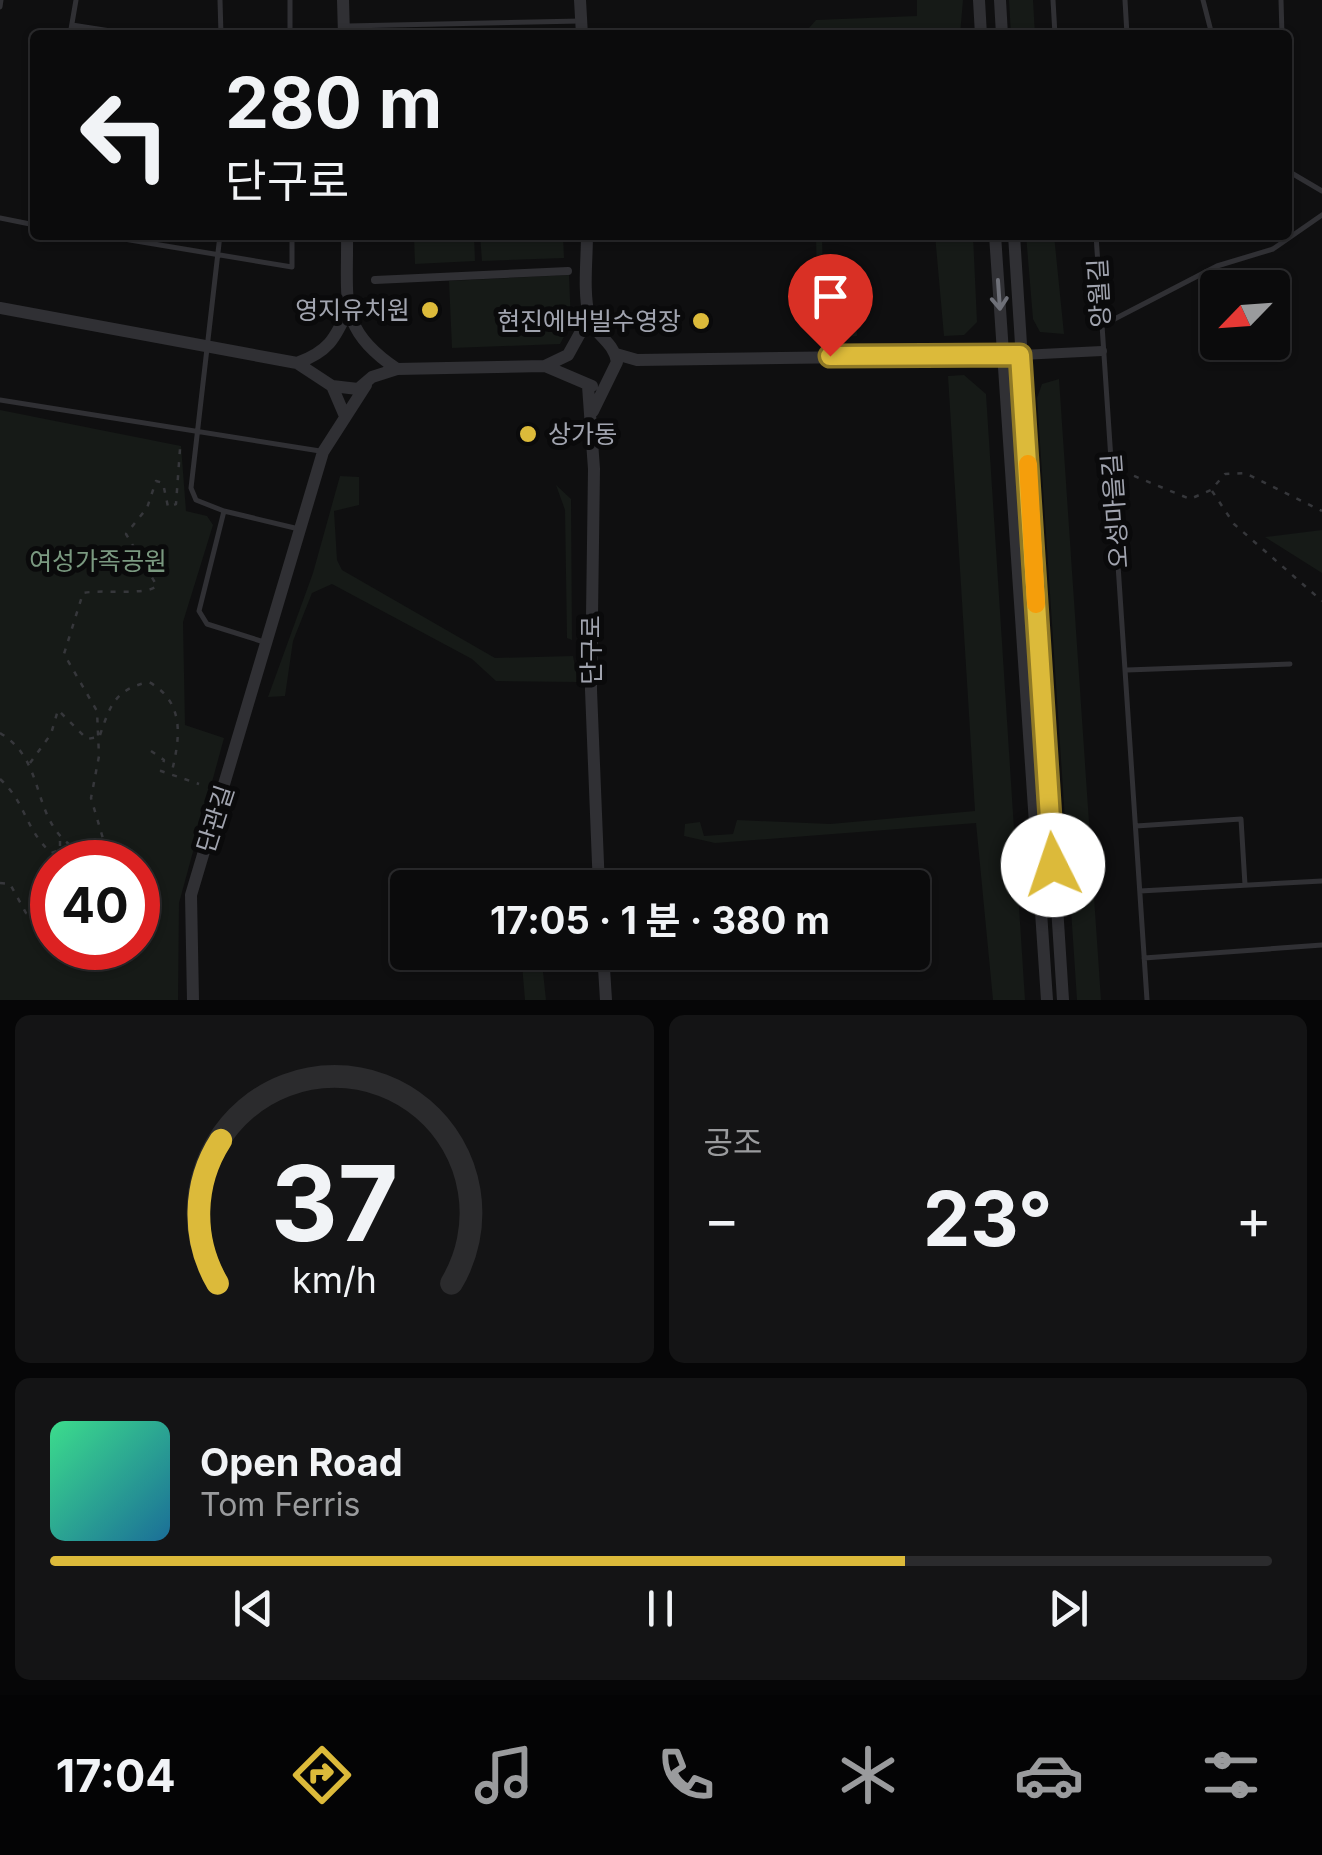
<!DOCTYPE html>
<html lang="ko">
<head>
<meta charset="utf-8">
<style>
  :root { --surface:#0b0b0c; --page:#141415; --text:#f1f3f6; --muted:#9a9b9d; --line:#2b2b2d; --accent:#dcba3a }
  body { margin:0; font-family:Inter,"Noto Sans KR",sans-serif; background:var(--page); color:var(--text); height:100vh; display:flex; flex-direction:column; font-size:38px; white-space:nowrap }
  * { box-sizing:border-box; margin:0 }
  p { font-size:32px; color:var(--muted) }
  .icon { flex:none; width:55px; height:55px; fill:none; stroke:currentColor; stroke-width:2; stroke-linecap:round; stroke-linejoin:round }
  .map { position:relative; height:1000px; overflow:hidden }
  .panel { display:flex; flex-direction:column; gap:15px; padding:15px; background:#060607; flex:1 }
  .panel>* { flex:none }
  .hud { position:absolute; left:30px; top:30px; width:1262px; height:210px; border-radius:10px; box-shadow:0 2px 8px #0004,0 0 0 2px var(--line); background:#0b0b0c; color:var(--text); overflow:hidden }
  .needle { width:65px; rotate:245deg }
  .fabs { position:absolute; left:1200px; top:270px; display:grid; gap:20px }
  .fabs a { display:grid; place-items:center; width:90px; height:90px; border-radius:10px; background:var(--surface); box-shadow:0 2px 8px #0004,0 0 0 2px var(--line); font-size:50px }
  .speed { position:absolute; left:30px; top:840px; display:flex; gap:20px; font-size:50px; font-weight:700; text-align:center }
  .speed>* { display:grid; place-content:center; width:130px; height:130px; border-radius:50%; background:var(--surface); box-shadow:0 2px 8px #0004,0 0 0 2px var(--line); line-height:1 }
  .speed .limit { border:15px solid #d22; background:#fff; color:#111 }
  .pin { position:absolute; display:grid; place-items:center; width:85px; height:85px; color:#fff; margin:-102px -42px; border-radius:50% 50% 50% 0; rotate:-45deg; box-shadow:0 0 10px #0007 }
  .pin .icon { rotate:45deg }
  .me { position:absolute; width:110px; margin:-55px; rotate:356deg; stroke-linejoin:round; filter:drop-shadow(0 0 8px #0008) }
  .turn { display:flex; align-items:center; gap:35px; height:210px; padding:0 30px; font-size:45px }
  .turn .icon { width:130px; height:130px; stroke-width:2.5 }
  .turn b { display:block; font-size:70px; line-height:85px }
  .big { font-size:75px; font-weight:700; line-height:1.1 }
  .panel .tile { flex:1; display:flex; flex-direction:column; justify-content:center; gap:15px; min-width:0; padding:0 35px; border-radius:15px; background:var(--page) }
  .panel .dial { align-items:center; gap:0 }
  .dial svg { height:260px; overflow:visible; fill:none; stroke:var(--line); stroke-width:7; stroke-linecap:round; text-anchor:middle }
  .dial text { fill:var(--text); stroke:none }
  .song { display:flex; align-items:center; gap:30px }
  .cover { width:120px; height:120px; border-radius:15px; background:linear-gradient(135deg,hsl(150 70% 55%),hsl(200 70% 35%)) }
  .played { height:10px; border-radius:5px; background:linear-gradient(90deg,var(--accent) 70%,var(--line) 70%) }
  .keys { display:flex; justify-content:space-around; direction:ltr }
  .heat { display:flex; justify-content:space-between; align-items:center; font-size:55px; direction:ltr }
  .panel .tiles { flex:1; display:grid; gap:15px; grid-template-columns:1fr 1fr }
  .tile:last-child { grid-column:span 2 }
  .trip { position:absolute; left:390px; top:870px; width:540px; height:100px; border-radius:10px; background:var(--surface); box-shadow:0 2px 8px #0004,0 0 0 2px var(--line); font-weight:700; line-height:100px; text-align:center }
  .menu { display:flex; height:160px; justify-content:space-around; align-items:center; background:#040405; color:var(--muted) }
  .menu .icon { width:70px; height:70px }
  .menu .selected { color:var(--accent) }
  .menu b { font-size:45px; color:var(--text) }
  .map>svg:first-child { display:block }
</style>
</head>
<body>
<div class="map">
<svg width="1322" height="1000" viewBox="0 0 1322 1000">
  <rect width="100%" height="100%" fill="#0f0f10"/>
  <!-- green -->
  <path fill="#161a17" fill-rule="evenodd" d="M917,0H963L960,35H919L918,31L803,35L816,20L917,16Z
    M1009,0H1033L1035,35H1011Z
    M474,235L475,261L415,264L414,237Z
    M480,235H563L564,258L482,261Z
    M816,235H822L823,277L853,276L857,336L827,338L829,345L819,344L818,332Z
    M935,235H973L977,322L964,335L944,336Z
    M1026,235H1054L1064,334L1040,332L1033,319Z
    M569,275L571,324L560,344L452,348L449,281Z
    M964,375L986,394L1025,1000H993L976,823L715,843L684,836L685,824L700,822L704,836L733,834L737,820L830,824L975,811L948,376Z
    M1059,379L1101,1000H1077L1037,398L1042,384Z
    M0,410L181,446L186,511L207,516L213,525L183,622L185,725L224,738L179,903L178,1000H0ZM52,862H138V948H52Z
    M340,476L359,477V505L334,511L337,560L342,570L495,658L573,656L578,682L496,681L472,659L332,584L312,593L293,641L285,696L268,697L313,573Z
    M556,485L571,499L572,640L567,638L565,510Z
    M1322,530V573L1265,537Z
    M521,953H541L546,1000H525Z"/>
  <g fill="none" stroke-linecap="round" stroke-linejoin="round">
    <!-- path -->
    <path stroke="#36373b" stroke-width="2.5" stroke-dasharray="5 8" stroke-linecap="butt" d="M1122,471L1190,499L1211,490L1225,474L1245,473L1322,511
      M1212,491L1234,524L1322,601
      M0,733C57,767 20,842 108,861
      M100,735C110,706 115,689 149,682C186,703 180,739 171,775
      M151,751L164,760L161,771L199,784
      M30,763L51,734L58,710L87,739L98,737
      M0,779C27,804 23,826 51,853L60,850V839
      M110,862L91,798L99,756L97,711L64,654L83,593C104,589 144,596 157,586L126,534L147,508L156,481L163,483L168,507L176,504L180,449
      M0,883L10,884L26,913L52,925"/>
    <!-- service -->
    <path stroke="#303034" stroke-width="5" d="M220,0L221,35
      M290,0V35
      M1053,0L1055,35
      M1125,0L1127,35
      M1203,0L1212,35
      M1281,0L1282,35
      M0,7L1,0
      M72,25L136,35
      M347,26L581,21
      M70,35L76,0
      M1288,171L1322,191
      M0,218L35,225
      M100,235L292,267V235
      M220,235L191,488L196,500L224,511L199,611L207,624L264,642
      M1096,235L1147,1000
      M1101,326L1217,266L1273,249L1322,215
      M0,400L320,451
      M224,511L299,529
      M1127,670L1290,664
      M1136,826L1241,819L1245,885
      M1140,891L1322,881
      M1144,958L1322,945"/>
    <!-- pedestrian -->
    <path stroke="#303034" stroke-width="8" d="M375,280L568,271"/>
    <!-- minor -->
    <path stroke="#303034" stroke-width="10" d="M1021,355L1102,351"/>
    <!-- tertiary -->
    <path stroke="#303034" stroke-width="12" d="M343,0L344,35
      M580,0L582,35
      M979,0L981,35
      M1000,0L1002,35
      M347,235C348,301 337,329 397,369
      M587,235C587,260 583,291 589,316C594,336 614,341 617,362L593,411
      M995,235L1047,1000
      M1014,235L1063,1000
      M0,308L297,363L332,386L344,414
      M616,354L637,360L1008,355
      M297,363C328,352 335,339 348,310
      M545,366L592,386
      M332,386L358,389L372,377L397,369L545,366L568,355L589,317
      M588,386L594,469L591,690L599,888
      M603,952L606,1000
      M193,1000L191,895L323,452L366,385"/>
  </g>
  <!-- one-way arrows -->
  <defs><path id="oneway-shaft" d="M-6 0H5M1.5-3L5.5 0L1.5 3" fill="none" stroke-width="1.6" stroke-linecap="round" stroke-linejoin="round" transform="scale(2.5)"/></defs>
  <use stroke="#6e7078" href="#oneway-shaft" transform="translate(999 295) rotate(86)"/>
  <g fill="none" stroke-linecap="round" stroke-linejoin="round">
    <!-- route casing -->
    <g stroke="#8f7926" stroke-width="25">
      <path id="route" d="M830,356L1020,355L1053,865"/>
    </g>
    <!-- route -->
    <use href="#route" stroke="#dcba3a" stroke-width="18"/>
    <!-- slow -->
    <path stroke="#f59e0b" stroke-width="18" d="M1028,464L1036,604"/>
  </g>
  <!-- markers -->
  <g fill="#dcba3a" stroke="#0a0a0b" stroke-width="4">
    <circle cx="430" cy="310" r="10"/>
    <circle cx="701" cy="321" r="10"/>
    <circle cx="528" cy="434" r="10"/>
  </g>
  <g text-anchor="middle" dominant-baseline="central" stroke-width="10" stroke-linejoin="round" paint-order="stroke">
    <!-- street labels -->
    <g font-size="25" fill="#a1a4af" stroke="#0a0a0b">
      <text transform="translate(1099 293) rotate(-93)">앙월길</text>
      <text transform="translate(1115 511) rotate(-94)">오성마을길</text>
      <text transform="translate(591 650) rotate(-90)">단구로</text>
      <text transform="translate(215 819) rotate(-72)">단관길</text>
    </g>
    <!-- poi labels -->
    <g font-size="25" fill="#a1a4af" stroke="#0a0a0b" text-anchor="end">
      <text x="410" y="310">영지유치원</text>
      <text x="681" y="321">현진에버빌수영장</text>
      <text x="548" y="434" text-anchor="start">상가동</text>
    </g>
    <!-- park labels -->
    <g font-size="25" fill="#7a9980" stroke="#0a0a0b">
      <text x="98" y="561">여성가족공원</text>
    </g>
  </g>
</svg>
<div class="fabs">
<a><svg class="needle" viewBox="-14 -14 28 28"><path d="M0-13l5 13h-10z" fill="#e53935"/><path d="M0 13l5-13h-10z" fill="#9a9b9d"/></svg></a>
</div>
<div class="speed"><div class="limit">40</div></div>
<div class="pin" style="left:830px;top:356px;background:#d93025"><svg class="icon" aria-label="arrive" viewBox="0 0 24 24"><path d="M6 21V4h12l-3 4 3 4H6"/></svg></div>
<svg class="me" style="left:1053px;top:865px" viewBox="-20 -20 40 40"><circle r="19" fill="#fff"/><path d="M0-13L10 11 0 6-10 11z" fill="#dcba3a"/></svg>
<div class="trip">17:05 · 1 분 · 380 m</div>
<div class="hud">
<div class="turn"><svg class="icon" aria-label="left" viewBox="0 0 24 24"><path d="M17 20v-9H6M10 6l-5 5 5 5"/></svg><div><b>280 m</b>단구로</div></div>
</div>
</div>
<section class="panel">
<div class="tiles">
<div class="tile dial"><svg viewBox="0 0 100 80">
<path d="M14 69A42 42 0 1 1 86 69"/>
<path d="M14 69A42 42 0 0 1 15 25" stroke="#dcba3a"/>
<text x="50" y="56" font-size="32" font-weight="700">37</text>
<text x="50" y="72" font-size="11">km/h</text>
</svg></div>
<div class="tile"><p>공조</p>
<div class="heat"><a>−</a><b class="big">23°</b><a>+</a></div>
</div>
<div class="tile">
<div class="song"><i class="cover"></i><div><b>Open Road</b><p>Tom Ferris</p></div></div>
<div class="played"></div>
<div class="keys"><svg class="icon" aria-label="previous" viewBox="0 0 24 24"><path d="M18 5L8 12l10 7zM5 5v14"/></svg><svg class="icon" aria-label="pause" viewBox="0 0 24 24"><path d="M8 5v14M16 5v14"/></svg><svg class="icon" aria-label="next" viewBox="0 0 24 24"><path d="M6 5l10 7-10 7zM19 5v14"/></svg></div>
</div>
</div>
</section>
<nav class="menu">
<b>17:04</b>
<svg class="icon selected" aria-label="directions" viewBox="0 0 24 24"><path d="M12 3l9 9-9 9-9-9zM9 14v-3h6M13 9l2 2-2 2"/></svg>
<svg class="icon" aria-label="music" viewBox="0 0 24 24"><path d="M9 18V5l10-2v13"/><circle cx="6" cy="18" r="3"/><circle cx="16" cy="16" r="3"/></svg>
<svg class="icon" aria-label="phone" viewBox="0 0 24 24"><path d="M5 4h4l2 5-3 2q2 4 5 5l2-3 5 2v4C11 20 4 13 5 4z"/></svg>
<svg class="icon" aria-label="climate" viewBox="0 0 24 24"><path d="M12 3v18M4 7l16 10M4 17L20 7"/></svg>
<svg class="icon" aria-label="car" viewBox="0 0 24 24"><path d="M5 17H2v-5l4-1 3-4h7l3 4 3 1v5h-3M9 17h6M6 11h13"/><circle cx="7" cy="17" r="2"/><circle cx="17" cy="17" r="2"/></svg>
<svg class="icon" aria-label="filters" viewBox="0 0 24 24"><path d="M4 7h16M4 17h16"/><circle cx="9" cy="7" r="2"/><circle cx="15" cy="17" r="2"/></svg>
</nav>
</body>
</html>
